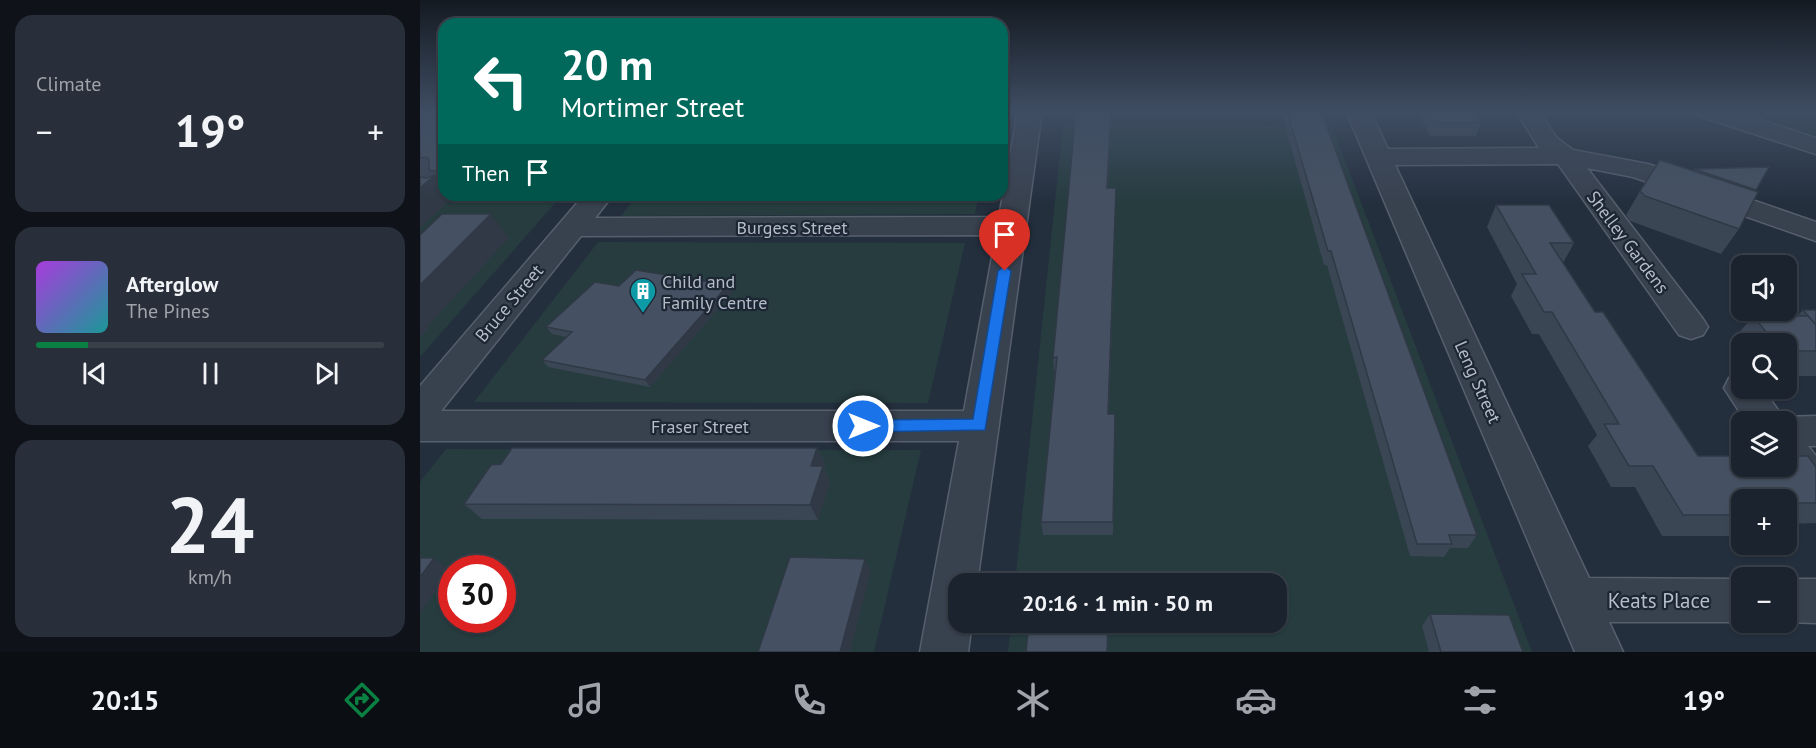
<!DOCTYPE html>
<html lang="en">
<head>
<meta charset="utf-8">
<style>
  :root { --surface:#1b232e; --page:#282f3a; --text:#f1f3f6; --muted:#a0a4aa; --line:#39404a; --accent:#0b8043 }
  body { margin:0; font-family:"PT Sans",sans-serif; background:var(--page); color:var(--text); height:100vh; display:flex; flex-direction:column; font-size:22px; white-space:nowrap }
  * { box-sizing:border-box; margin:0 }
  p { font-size:20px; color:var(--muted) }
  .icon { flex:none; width:33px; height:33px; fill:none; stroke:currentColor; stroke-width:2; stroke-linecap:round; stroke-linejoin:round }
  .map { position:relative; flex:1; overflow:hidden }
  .drawer { display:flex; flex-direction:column; gap:15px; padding:15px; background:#0f1319; width:420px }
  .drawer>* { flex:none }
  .hud { position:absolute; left:18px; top:18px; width:570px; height:183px; border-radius:18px; box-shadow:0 2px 4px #0004,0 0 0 2px var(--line); background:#00695c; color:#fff; overflow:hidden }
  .tools { position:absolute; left:1311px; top:255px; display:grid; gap:12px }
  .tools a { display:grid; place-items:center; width:66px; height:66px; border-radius:12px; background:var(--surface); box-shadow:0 2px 4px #0004,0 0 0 2px var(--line); font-size:30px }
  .speed { position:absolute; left:18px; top:555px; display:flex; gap:12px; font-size:30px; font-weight:700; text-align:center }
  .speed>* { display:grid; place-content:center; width:78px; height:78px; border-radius:50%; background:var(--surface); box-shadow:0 2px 4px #0004,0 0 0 2px var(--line); line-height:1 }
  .speed .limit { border:9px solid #d22; background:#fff; color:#111 }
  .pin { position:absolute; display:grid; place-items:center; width:51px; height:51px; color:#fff; margin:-62px -26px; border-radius:50% 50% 50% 0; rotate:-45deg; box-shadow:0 0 6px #0007 }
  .pin .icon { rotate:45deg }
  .me { position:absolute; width:66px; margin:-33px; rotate:90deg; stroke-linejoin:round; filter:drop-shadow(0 0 4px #0008) }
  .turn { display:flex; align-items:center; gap:21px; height:126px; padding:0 24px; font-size:27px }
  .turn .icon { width:78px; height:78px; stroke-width:2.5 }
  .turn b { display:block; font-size:42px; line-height:51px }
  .then { display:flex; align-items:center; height:57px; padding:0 24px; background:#0003; gap:12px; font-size:22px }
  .big { font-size:45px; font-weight:600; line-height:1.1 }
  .drawer .widget { flex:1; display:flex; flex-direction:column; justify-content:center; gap:9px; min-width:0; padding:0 21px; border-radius:18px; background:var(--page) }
  .drawer .dial { align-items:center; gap:0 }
  .dial b { font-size:78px; line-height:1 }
  .song { display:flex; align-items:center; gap:18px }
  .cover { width:72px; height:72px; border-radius:9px; background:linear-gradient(135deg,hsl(280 70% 55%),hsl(180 70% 35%)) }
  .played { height:6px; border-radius:3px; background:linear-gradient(90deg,var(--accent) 15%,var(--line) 15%) }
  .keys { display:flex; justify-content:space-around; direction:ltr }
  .heat { display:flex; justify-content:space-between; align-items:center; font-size:33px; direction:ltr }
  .trip { position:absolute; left:528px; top:573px; width:339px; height:60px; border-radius:18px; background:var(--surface); box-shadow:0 2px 4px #0004,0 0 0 2px var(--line); font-weight:600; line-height:60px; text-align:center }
  .dock { display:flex; height:96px; justify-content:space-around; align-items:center; background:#0b0e12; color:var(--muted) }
  .dock .icon { width:42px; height:42px }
  .dock .selected { color:var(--accent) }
  .dock b { font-size:27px; color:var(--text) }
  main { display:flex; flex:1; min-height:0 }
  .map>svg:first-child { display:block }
</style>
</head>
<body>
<main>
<section class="drawer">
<div class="widget"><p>Climate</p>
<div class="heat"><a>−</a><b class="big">19°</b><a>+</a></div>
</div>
<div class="widget">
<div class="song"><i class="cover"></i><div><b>Afterglow</b><p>The Pines</p></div></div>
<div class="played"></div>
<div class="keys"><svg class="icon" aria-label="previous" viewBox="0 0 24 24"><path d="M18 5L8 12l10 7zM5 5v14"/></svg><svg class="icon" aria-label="pause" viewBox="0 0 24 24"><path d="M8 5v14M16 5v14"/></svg><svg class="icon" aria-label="next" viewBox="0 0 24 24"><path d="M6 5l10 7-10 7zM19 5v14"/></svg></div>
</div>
<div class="widget dial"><b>24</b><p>km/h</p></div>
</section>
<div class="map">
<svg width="1396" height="652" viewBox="0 0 1396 652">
  <rect width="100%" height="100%" fill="#242f3e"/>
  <!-- green -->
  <path fill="#263c3f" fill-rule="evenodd" d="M1318,111H1396V136Z
    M643,125L912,126L1112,652H588L591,623L856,622V584L595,583Z
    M217,195H559L555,214L201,216Z
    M136,202L0,357V203Z
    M178,242L545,243L508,403L54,402Z
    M26,449L501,450L454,652H0V482ZM32,568H82V620H32Z"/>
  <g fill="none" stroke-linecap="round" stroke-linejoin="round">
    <!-- minor casing -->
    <g stroke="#565f6c" stroke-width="3">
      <path id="minor" d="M598,111H622L557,584H538V622H552L548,652H500L539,441H0V386L164,195H193L175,218L579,217ZM576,235L544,411H21L161,236Z
        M926,111H950L968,149L1119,148L1096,111H1119L1137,138L1153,150L1228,164L1396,222V241L1213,177L1167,168L1283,319L1288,327L1283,335L1271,339L1259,335L1138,164L975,165L1169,578L1322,579L1323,622H1189L1203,652H1155Z
        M1276,111H1313L1396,138V154L1279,116Z
        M1322,374V388H1342L1363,417L1396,416V446H1388L1396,456V503L1382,498L1359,466H1366V422H1326L1304,388L1309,378Z
        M1366,579H1396V623L1365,622Z"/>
    </g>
    <!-- minor -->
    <use href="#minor" fill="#38414e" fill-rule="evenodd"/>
  </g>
  <!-- wall -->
  <path fill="#3b4654" d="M0,111H24V195L32,198L0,228Z
    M656,111H692L688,188H696V202L689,414H695L693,535H623L621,522L635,371H634L633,358Z
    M861,111H901L1057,535L1048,548H1030L1024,557L990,556L907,265H904Z
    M997,111H1053L1061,123L1056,136H1010Z
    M1349,167L1335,192L1319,229L1301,254L1210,221L1206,215L1220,191L1273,171L1274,169Z
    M1076,205L1154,243L1143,263L1175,312L1278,456L1396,467V523L1366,524V500H1322V531L1316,536H1242L1215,487H1191L1168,446L1177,435L1119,334H1112L1091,296L1097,284L1067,227Z
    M308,285L312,293L230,387L128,367L122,360L146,337L132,334L126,327L199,286Z
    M1383,310H1396V376H1366V344H1322V354L1312,341L1333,316H1377Z
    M397,448L405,464L404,468L410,482L398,520L62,519L44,504Z
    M1010,614L1103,652H1009L1002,626Z"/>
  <!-- shaded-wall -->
  <path fill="#303945" d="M691,111H692L687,202V188Z
    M24,167V178L19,172Z
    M15,175L24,188V195H30L32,198L0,228V188Z
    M696,188V202L688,428V414Z
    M71,214L89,238L8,326L9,328L0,337V285Z
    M308,285L312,293L230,387L225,380Z
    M397,448L405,464L404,468L410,482L398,520L390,505L391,466Z
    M14,558L30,570L0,614V577Z
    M445,559L451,571L430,652H420Z"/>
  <!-- building -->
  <path fill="#455162" stroke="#303945" stroke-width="1.5" d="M0,111H24V167L19,172L9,170V160L7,157L0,158Z
    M656,111H691L687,188H696L688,414H695L693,522H621L637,357L633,358Z
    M867,111H901L1057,535H1029L1032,544H997L911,251H908Z
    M1008,111H1053L1061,123H1015Z
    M1240,160L1338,192L1319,229L1225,196L1220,191Z
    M1349,167L1336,190L1274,169Z
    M15,175L0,188V177L7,178Z
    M1076,205H1129L1154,243H1130L1175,312H1183L1278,456H1322V466H1366V456H1388L1396,467V503H1366V500H1322V515H1263L1233,466H1209L1184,424H1199L1132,312H1124L1102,274H1116Z
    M22,214H71L0,285V235Z
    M216,270L308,285L225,380L122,360L152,332L126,327L175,282L199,286Z
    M1383,310H1396V325Z
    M1333,316H1388L1396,325V351H1366V344H1356Z
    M92,448H397L391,466H403L390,505L44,504L71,465L81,464Z
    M370,557L445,559L420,652H338Z
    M0,558H14L0,577Z
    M1010,614L1089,615L1103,652H1021Z
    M609,622H688L687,652H606Z"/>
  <!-- sky -->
  <linearGradient id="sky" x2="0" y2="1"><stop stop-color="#141a22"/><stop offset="0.55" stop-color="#3f4d63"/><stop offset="1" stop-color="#3f4d63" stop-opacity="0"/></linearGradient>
  <rect width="1396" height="203" fill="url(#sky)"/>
  <!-- route -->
  <path fill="#1a73e8" stroke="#114b97" stroke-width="1.5" d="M585,266L591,271L565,430L443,432L438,430L436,426L438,421L443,420L553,419L578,271Z"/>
  <!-- icons -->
  <defs>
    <g id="building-pin" transform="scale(1.35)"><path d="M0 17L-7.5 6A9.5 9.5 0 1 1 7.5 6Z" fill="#0f9aa8" stroke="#1d2633"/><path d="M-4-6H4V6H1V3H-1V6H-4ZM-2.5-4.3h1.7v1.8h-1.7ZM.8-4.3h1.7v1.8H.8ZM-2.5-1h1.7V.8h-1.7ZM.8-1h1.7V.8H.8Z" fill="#fff"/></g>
  </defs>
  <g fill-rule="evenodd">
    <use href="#building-pin" x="223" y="291"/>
  </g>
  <g text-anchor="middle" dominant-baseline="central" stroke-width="4.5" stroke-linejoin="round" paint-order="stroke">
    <!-- street labels -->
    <g font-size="18" fill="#b4bcc9" stroke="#1d2633">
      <text x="372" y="227">Burgess Street</text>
      <text transform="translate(1208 242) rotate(53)">Shelley Gardens</text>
      <text transform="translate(89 303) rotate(-50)">Bruce Street</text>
      <text transform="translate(1058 382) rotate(66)">Leng Street</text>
      <text x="280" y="426">Fraser Street</text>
    </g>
    <!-- poi labels -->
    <g font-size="18" fill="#b4bcc9" stroke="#1d2633" text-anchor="start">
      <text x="242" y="281">Child and<tspan x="242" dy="21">Family Centre</tspan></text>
    </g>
    <!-- near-street labels -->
    <g font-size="21" fill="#b4bcc9" stroke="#1d2633">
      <text x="1239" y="600">Keats Place</text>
    </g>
  </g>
</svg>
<div class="tools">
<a><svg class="icon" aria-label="sound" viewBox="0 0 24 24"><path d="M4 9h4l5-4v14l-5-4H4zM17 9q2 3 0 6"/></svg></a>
<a><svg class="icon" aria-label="search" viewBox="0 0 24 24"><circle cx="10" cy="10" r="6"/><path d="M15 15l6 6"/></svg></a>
<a><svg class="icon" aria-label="layers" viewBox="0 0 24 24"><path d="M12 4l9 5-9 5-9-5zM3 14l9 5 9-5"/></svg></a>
<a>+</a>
<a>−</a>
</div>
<div class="speed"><div class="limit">30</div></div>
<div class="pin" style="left:585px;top:271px;background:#d93025"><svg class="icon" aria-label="arrive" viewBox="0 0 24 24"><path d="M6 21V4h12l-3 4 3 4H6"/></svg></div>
<svg class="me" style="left:443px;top:426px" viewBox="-20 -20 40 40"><circle r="17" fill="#1a73e8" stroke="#fff" stroke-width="3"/><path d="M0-11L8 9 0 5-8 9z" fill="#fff"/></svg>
<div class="trip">20:16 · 1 min · 50 m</div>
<div class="hud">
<div class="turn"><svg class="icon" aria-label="left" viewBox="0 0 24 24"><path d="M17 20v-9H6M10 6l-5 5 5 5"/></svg><div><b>20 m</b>Mortimer Street</div></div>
<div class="then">Then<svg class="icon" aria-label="arrive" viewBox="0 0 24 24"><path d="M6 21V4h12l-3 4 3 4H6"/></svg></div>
</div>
</div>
</main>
<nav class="dock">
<b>20:15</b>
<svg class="icon selected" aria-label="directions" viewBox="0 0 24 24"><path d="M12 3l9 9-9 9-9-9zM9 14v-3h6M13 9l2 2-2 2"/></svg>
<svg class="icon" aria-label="music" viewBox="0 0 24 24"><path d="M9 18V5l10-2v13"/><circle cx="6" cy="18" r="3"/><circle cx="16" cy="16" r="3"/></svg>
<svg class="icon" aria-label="phone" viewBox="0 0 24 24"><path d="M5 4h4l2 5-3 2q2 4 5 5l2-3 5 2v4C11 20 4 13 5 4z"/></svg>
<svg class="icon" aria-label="climate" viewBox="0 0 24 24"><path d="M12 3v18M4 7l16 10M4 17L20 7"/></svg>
<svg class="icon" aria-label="car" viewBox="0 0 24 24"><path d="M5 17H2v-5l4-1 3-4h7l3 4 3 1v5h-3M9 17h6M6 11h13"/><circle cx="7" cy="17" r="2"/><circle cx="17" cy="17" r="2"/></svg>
<svg class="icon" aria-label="filters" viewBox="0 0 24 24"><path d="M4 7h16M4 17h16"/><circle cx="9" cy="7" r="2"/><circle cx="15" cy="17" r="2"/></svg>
<b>19°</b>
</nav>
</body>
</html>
